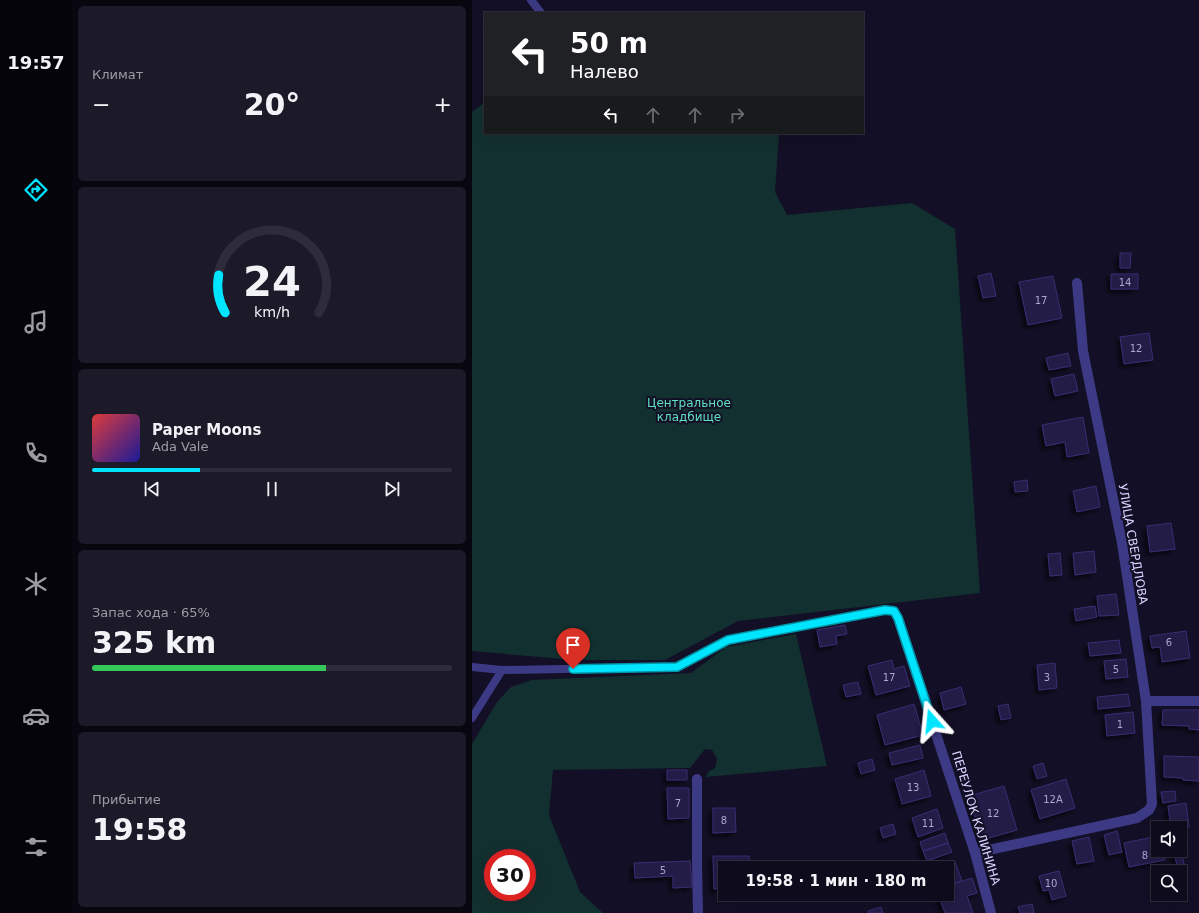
<!DOCTYPE html>
<html lang="ru">
<head>
<meta charset="utf-8">
<style>
  :root { --surface:#0e0b1c; --page:#1c1929; --text:#f1f3f6; --muted:#9b9ba3; --line:#2e2b3b; --accent:#00e5ff }
  body { margin:0; font-family:"DejaVu Sans",sans-serif; background:var(--page); color:var(--text); height:100vh; display:flex; flex-direction:column; font-size:15px; white-space:nowrap }
  * { box-sizing:border-box; margin:0 }
  p { font-size:13px; color:var(--muted) }
  .icon { flex:none; width:22px; height:22px; fill:none; stroke:currentColor; stroke-width:2; stroke-linecap:round; stroke-linejoin:round }
  .map { position:relative; flex:1; overflow:hidden }
  .drawer { display:flex; flex-direction:column; gap:6px; padding:6px; background:#08060f; width:400px }
  .drawer>* { flex:none }
  .banner { position:absolute; left:12px; top:12px; width:380px; height:122px; border-radius:0px; box-shadow:0 4px 16px #0002,0 0 0 1px var(--line); background:#202124; color:#fff; overflow:hidden }
  .buttons { position:absolute; left:679px; top:821px; display:grid; gap:8px }
  .buttons a { display:grid; place-items:center; width:36px; height:36px; border-radius:0px; background:var(--surface); box-shadow:0 4px 16px #0002,0 0 0 1px var(--line); font-size:20px }
  .speed { position:absolute; left:12px; top:849px; display:flex; gap:8px; font-size:20px; font-weight:700; text-align:center }
  .speed>* { display:grid; place-content:center; width:52px; height:52px; border-radius:50%; background:var(--surface); box-shadow:0 4px 16px #0002,0 0 0 1px var(--line); line-height:1 }
  .speed .limit { border:6px solid #d22; background:#fff; color:#111 }
  .pin { position:absolute; display:grid; place-items:center; width:34px; height:34px; color:#fff; margin:-41px -17px; border-radius:50% 50% 50% 0; rotate:-45deg; box-shadow:0 0 4px #0007 }
  .pin .icon { rotate:45deg }
  .me { position:absolute; width:44px; margin:-22px; rotate:342deg; stroke-linejoin:round; filter:drop-shadow(0 0 3px #0008) }
  .turn { display:flex; align-items:center; gap:14px; height:84px; padding:0 20px; font-size:18px }
  .turn .icon { width:52px; height:52px; stroke-width:2.5 }
  .turn b { display:block; font-size:28px; line-height:34px }
  .lanes { display:flex; align-items:center; height:38px; padding:0 20px; background:#0003; justify-content:center; gap:20px; direction:ltr }
  .lanes .off { opacity:.35 }
  .big { font-size:30px; font-weight:700; line-height:1.1 }
  .drawer .tile { flex:1; display:flex; flex-direction:column; justify-content:center; gap:6px; min-width:0; padding:0 14px; border-radius:6px; background:var(--page) }
  .drawer .dial { align-items:center; gap:0 }
  .dial svg { height:104px; overflow:visible; fill:none; stroke:var(--line); stroke-width:7; stroke-linecap:round; text-anchor:middle }
  .dial text { fill:var(--text); stroke:none }
  .song { display:flex; align-items:center; gap:12px }
  .cover { width:48px; height:48px; border-radius:6px; background:linear-gradient(135deg,hsl(0 70% 55%),hsl(240 70% 35%)) }
  .played { height:4px; border-radius:2px; background:linear-gradient(90deg,var(--accent) 30%,var(--line) 30%) }
  .keys { display:flex; justify-content:space-around; direction:ltr }
  .heat { display:flex; justify-content:space-between; align-items:center; font-size:22px; direction:ltr }
  .charge { height:6px; border-radius:3px; background:linear-gradient(90deg,#34c759 65%,var(--line) 0) }
  .trip { position:absolute; left:246px; top:861px; width:236px; height:40px; border-radius:0px; background:var(--surface); box-shadow:0 4px 16px #0002,0 0 0 1px var(--line); font-weight:700; line-height:40px; text-align:center }
  main { display:flex; flex:1; min-height:0 }
  .tabs { display:flex; flex-direction:column; width:72px; justify-content:space-around; align-items:center; background:#06040b; color:var(--muted) }
  .tabs .icon { width:28px; height:28px }
  .tabs .selected { color:var(--accent) }
  .tabs b { font-size:18px; color:var(--text) }
  .map>svg:first-child { display:block }
</style>
</head>
<body>
<main>
<nav class="tabs">
<b>19:57</b>
<svg class="icon selected" aria-label="directions" viewBox="0 0 24 24"><path d="M12 3l9 9-9 9-9-9zM9 14v-3h6M13 9l2 2-2 2"/></svg>
<svg class="icon" aria-label="music" viewBox="0 0 24 24"><path d="M9 18V5l10-2v13"/><circle cx="6" cy="18" r="3"/><circle cx="16" cy="16" r="3"/></svg>
<svg class="icon" aria-label="phone" viewBox="0 0 24 24"><path d="M5 4h4l2 5-3 2q2 4 5 5l2-3 5 2v4C11 20 4 13 5 4z"/></svg>
<svg class="icon" aria-label="climate" viewBox="0 0 24 24"><path d="M12 3v18M4 7l16 10M4 17L20 7"/></svg>
<svg class="icon" aria-label="car" viewBox="0 0 24 24"><path d="M5 17H2v-5l4-1 3-4h7l3 4 3 1v5h-3M9 17h6M6 11h13"/><circle cx="7" cy="17" r="2"/><circle cx="17" cy="17" r="2"/></svg>
<svg class="icon" aria-label="filters" viewBox="0 0 24 24"><path d="M4 7h16M4 17h16"/><circle cx="9" cy="7" r="2"/><circle cx="15" cy="17" r="2"/></svg>
</nav>
<section class="drawer">
<div class="tile"><p>Климат</p>
<div class="heat"><a>−</a><b class="big">20°</b><a>+</a></div>
</div>
<div class="tile dial"><svg viewBox="0 0 100 80">
<path d="M14 69A42 42 0 1 1 86 69"/>
<path d="M14 69A42 42 0 0 1 9 40" stroke="#00e5ff"/>
<text x="50" y="56" font-size="32" font-weight="700">24</text>
<text x="50" y="72" font-size="11">km/h</text>
</svg></div>
<div class="tile">
<div class="song"><i class="cover"></i><div><b>Paper Moons</b><p>Ada Vale</p></div></div>
<div class="played"></div>
<div class="keys"><svg class="icon" aria-label="previous" viewBox="0 0 24 24"><path d="M18 5L8 12l10 7zM5 5v14"/></svg><svg class="icon" aria-label="pause" viewBox="0 0 24 24"><path d="M8 5v14M16 5v14"/></svg><svg class="icon" aria-label="next" viewBox="0 0 24 24"><path d="M6 5l10 7-10 7zM19 5v14"/></svg></div>
</div>
<div class="tile"><p>Запас хода · 65%</p><b class="big">325 km</b><div class="charge"></div></div>
<div class="tile"><p>Прибытие</p><b class="big">19:58</b></div>
</section>
<div class="map">
<svg width="727" height="913" viewBox="0 0 727 913">
  <defs>
    <filter id="shadow"><feDropShadow dx="-3.5" dy="3.5" stdDeviation="2" flood-color="#0009"/></filter>
  </defs>
  <rect width="100%" height="100%" fill="#130f26"/>
  <!-- green -->
  <path fill="#12302f" fill-rule="evenodd" d="M13,102V133H307L303,192L315,215L440,203L483,229L508,593L266,621L193,660H102L0,651V112Z
    M324,634L355,766L234,777L236,772L243,768L245,759L240,750L233,749L218,768L81,770L77,815L108,892L131,913H0V744L25,702L39,687L60,680L219,673L254,647ZM21,858H55V892H21Z"/>
  <!-- building -->
  <path fill="#241b47" stroke="#3b2d73" filter="url(#shadow)" d="M648,253H659L658,268H648Z
    M519,273L524,296L511,298L506,276Z
    M639,274H666V289H639Z
    M581,276L590,318L556,325L547,282Z
    M677,333L681,360L652,364L648,337Z
    M596,353L599,366L577,370L574,358Z
    M602,374L606,391L583,396L579,379Z
    M611,417L617,453L595,457L593,442L574,446L570,425Z
    M555,480L556,491L543,492L542,482Z
    M624,486L628,507L605,512L601,491Z
    M699,523L703,549L678,552L675,526Z
    M622,551L624,572L603,575L601,553Z
    M588,553L590,575L578,576L576,554Z
    M644,594L647,615L627,616L625,596Z
    M623,606L625,617L604,621L602,609Z
    M373,625L375,634L364,636L365,644L348,647L345,630Z
    M714,631L718,658L690,662L688,647L680,648L678,636Z
    M647,640L649,653L618,656L616,643Z
    M654,659L656,677L634,679L632,661Z
    M420,660L422,669L432,666L438,686L404,695L396,666Z
    M583,663L585,688L567,690L565,665Z
    M386,682L389,694L374,697L371,685Z
    M489,687L494,704L472,710L468,693Z
    M656,694L658,706L626,709L625,697Z
    M442,704L451,735L413,745L405,715Z
    M536,704L539,718L529,720L526,706Z
    M691,710H727V730L717,729V726L690,725Z
    M661,712L663,733L635,736L633,715Z
    M448,745L451,758L420,765L417,753Z
    M692,756L727,757V781L711,780V778L692,777Z
    M400,759L403,770L389,774L386,763Z
    M571,763L575,776L565,779L561,766Z
    M195,770H215V780H195Z
    M452,770L459,796L430,804L423,779Z
    M594,779L603,808L568,819L559,790Z
    M532,786L545,830L510,840L497,796Z
    M195,788H217V818L196,819Z
    M703,791L704,801L691,803L689,792Z
    M714,803L717,827L699,828L696,806Z
    M241,808H263L264,832L241,833Z
    M465,809L471,828L446,837L440,818Z
    M421,824L424,834L411,838L408,828Z
    M645,831L650,852L637,855L632,835Z
    M473,833L476,843L451,851L448,842Z
    M686,836V850H691L693,860L657,867L652,843Z
    M617,837L622,861L605,864L600,841Z
    M476,843L480,852L455,861L451,851Z
    M709,851L712,864L705,865L702,853Z
    M241,856H277L278,868H253V889H242Z
    M218,861L220,887L201,888V876L163,878L162,863Z
    M483,862L490,881L475,886V868H466Z
    M587,871L594,896L580,900L577,890L571,891L567,876Z
    M500,878L505,893L495,896L501,913H473L466,894H475V886Z
    M560,904L562,913H548L546,907Z
    M409,907L411,913H396V911Z"/>
  <g fill="none" stroke-linecap="round" stroke-linejoin="round">
    <!-- service -->
    <path stroke="#3d3a85" stroke-width="8" d="M59,0L69,13
      M0,667L30,670L205,667L256,640L413,610L422,611L426,618
      M0,718L30,670"/>
    <!-- minor -->
    <path stroke="#3d3a85" stroke-width="10" d="M426,618L503,853L519,913
      M674,701H727
      M225,779V867L226,913
      M503,853L665,818L677,810L680,804L674,701L650,543L611,351L605,283"/>
  </g>
  <g fill="none" stroke-linecap="round" stroke-linejoin="round">
    <!-- route casing -->
    <g stroke="#0095a6" stroke-width="10">
      <path id="route" d="M101,669L205,667L256,640L413,610L422,611L426,618L460,721"/>
    </g>
    <!-- route -->
    <use href="#route" stroke="#00e5ff" stroke-width="7"/>
  </g>
  <g text-anchor="middle" dominant-baseline="central" stroke-width="4" stroke-linejoin="round" paint-order="stroke">
    <!-- number labels -->
    <g font-size="10" fill="#aca6d1">
      <text x="653" y="282">14</text>
      <text x="569" y="300">17</text>
      <text x="664" y="348">12</text>
      <text x="697" y="642">6</text>
      <text x="644" y="669">5</text>
      <text x="417" y="677">17</text>
      <text x="575" y="677">3</text>
      <text x="648" y="724">1</text>
      <text x="441" y="787">13</text>
      <text x="581" y="799">12А</text>
      <text x="206" y="803">7</text>
      <text x="521" y="813">12</text>
      <text x="252" y="820">8</text>
      <text x="456" y="823">11</text>
      <text x="673" y="855">8</text>
      <text x="191" y="870">5</text>
      <text x="579" y="883">10</text>
    </g>
    <!-- park labels -->
    <g font-size="12" fill="#5fe0c0" stroke="#130f26">
      <text x="217" y="403">Центральное<tspan x="217" dy="14">кладбище</tspan></text>
    </g>
    <!-- street labels -->
    <g font-size="12" fill="#d9d4ff" stroke="#130f26">
      <text transform="translate(661 544) rotate(80)">УЛИЦА СВЕРДЛОВА</text>
      <text transform="translate(504 818) rotate(73)">ПЕРЕУЛОК КАЛИНИНА</text>
    </g>
  </g>
</svg>
<div class="buttons">
<a><svg class="icon" aria-label="sound" viewBox="0 0 24 24"><path d="M4 9h4l5-4v14l-5-4H4zM17 9q2 3 0 6"/></svg></a>
<a><svg class="icon" aria-label="search" viewBox="0 0 24 24"><circle cx="10" cy="10" r="6"/><path d="M15 15l6 6"/></svg></a>
</div>
<div class="speed"><div class="limit">30</div></div>
<div class="pin" style="left:101px;top:669px;background:#d93025"><svg class="icon" aria-label="arrive" viewBox="0 0 24 24"><path d="M6 21V4h12l-3 4 3 4H6"/></svg></div>
<svg class="me" style="left:460px;top:721px" viewBox="-20 -20 40 40"><path d="M0-17L14 15 0 8-14 15z" fill="#00e5ff" stroke="#fff" stroke-width="4"/></svg>
<div class="trip">19:58 · 1 мин · 180 m</div>
<div class="banner">
<div class="turn"><svg class="icon" aria-label="left" viewBox="0 0 24 24"><path d="M17 20v-9H6M10 6l-5 5 5 5"/></svg><div><b>50 m</b>Налево</div></div>
<div class="lanes"><svg class="icon" aria-label="left" viewBox="0 0 24 24"><path d="M17 20v-9H6M10 6l-5 5 5 5"/></svg><svg class="icon off" aria-label="ahead" viewBox="0 0 24 24"><path d="M12 20V5M6 11l6-6 6 6"/></svg><svg class="icon off" aria-label="ahead" viewBox="0 0 24 24"><path d="M12 20V5M6 11l6-6 6 6"/></svg><svg class="icon off" aria-label="right" viewBox="0 0 24 24"><path d="M7 20v-9h11M14 6l5 5-5 5"/></svg></div>
</div>
</div>
</main>
</body>
</html>
